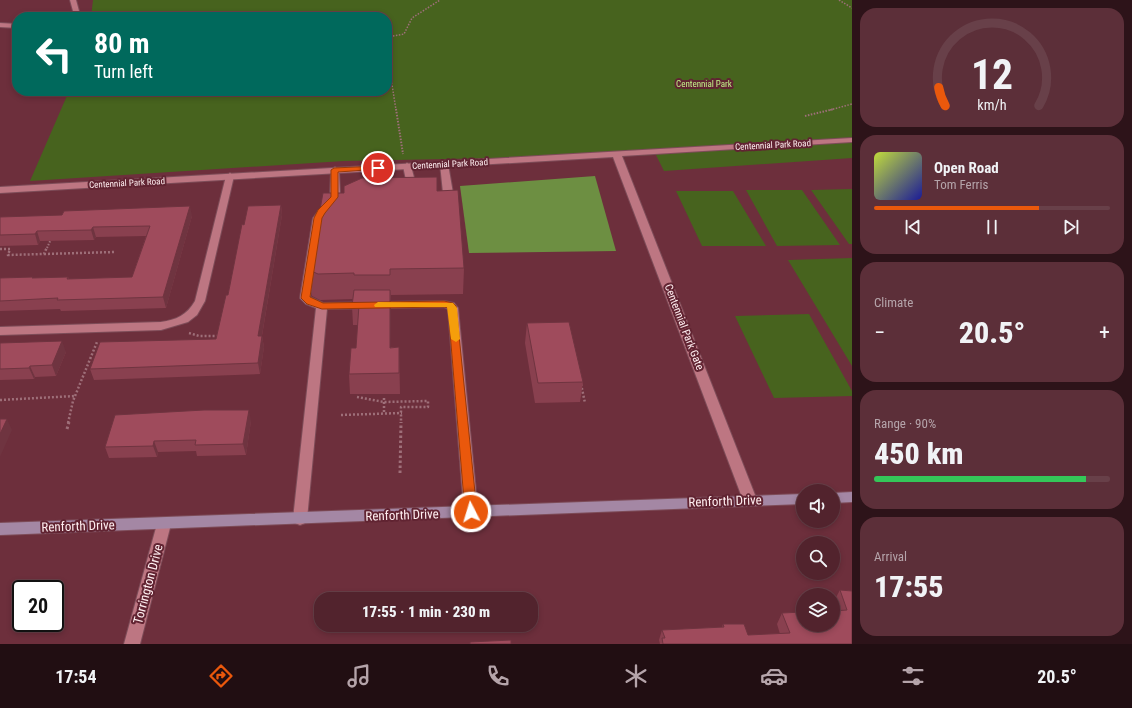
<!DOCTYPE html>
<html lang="en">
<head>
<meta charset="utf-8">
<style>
  :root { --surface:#52232d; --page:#5c2f39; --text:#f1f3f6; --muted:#b5a4aa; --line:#684049; --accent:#ea580c }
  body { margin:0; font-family:"Roboto Condensed",sans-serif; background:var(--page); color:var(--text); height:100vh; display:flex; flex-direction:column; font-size:15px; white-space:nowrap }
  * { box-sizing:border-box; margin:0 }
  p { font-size:13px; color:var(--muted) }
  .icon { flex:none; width:22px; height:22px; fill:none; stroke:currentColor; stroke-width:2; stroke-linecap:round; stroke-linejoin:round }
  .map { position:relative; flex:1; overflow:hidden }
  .panel { display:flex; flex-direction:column; gap:8px; padding:8px; background:#2d1319; width:280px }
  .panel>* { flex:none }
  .hud { position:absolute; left:12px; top:12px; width:380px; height:84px; border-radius:16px; box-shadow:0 2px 6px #0003,0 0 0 1px var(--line); background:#00695c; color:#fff; overflow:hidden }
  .tools { position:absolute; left:796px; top:484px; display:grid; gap:8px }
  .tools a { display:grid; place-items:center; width:44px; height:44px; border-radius:50%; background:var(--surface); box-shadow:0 2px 6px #0003,0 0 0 1px var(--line); font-size:20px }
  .speed { position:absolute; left:12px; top:580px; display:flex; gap:8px; font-size:20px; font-weight:700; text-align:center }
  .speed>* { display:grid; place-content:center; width:52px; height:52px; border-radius:50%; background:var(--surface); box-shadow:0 2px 6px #0003,0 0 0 1px var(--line); line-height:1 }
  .speed .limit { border:2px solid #111; border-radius:6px; background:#fff; color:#111 }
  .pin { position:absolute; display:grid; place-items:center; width:34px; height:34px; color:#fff; margin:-17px; border:2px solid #fff; border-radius:50%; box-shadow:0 1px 4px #0007 }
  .me { position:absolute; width:44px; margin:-22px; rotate:355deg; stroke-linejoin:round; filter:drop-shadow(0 0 3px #0008) }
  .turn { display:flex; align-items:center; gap:14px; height:84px; padding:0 16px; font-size:18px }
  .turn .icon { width:52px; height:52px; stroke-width:2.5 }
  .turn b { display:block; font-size:28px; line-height:34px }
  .big { font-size:30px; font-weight:800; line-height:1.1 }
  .panel .widget { flex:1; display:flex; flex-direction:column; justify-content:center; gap:6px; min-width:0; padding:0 14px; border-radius:16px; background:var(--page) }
  .panel .dial { align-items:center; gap:0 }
  .dial svg { height:104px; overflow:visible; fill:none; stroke:var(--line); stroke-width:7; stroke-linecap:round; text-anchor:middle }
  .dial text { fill:var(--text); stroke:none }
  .song { display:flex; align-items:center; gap:12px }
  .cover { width:48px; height:48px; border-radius:6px; background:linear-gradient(135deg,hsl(70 70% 55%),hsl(240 70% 35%)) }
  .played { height:4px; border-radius:2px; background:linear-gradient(90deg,var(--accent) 70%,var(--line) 70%) }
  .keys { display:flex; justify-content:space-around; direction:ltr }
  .heat { display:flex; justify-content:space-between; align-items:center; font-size:22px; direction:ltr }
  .charge { height:6px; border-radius:3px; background:linear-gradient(90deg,#34c759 90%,var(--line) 0) }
  .trip { position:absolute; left:314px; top:592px; width:224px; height:40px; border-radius:16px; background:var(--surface); box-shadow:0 2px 6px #0003,0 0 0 1px var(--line); font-weight:800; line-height:40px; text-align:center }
  .menu { display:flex; height:64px; justify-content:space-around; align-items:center; background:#210e12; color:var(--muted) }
  .menu .icon { width:28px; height:28px }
  .menu .on { color:var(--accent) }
  .menu b { font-size:18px; color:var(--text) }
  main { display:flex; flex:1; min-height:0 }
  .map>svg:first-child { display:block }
</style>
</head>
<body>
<main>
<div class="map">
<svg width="852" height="644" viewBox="0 0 852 644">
  <rect width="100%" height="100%" fill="#6d2f3c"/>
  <!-- green -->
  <path fill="#47631e" d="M93,0H852V158L664,171L656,155L344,161L30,181L69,91H387V17H91Z
    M852,189V244H849L811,190Z
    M746,190H802L840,245L777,246Z
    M676,191H733L766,246H702Z
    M852,258V366L788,260Z
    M809,314L852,391V396L774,398L735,316Z"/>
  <!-- forest -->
  <path fill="#6d8f42" d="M595,176L616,251L469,253L460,186Z"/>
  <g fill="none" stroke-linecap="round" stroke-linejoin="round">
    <!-- service casing -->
    <g stroke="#7d4c58" stroke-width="2">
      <path id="service" d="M70,0H76L79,11L76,17H70L73,11Z
        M0,23L17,24V28L0,27Z
        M444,161L448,164L453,193L448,196L443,193L440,164Z
        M407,163L411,166L416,185L412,191L409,192L404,189L407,185L403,166Z
        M335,167L339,170L340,194L348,195V199L335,200L330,197L331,170Z
        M230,173L234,176L205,301L197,315L188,322L161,330L0,335V327L161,322C176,320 187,315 195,301L226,176Z
        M327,203L332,206L323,218L310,297L323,303L444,301L454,303L458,308L478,512L476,516L471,518L466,516L464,512L448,309L444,307L327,309L307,519L305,523L300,525L295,523L293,519L316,308L306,304L300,298L313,218L324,204Z"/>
    </g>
    <!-- minor casing -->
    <g stroke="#7d4c58" stroke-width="2">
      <path id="minor" d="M852,138V142L622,156L757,500L755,504L750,505L745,504L743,500L613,157L0,193V187Z
        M164,518L169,520L171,524L140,644H124L157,524L159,520Z"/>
    </g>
    <!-- secondary casing -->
    <g stroke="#7d4c58" stroke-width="2">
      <path id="secondary" d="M852,492V502L833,503V493Z
        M803,494V504L0,535V523Z"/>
    </g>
    <!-- path-far3 -->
    <path stroke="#9e6f79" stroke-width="1.5" stroke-dasharray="1.5 1.5" stroke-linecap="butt" d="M839,0L852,8
      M387,37L404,34L412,18L440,0
      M387,53L396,110
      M830,110L852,104"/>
    <!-- path-far2 -->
    <path stroke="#9e6f79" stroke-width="2" stroke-dasharray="1.5 1.5" stroke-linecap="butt" d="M396,109L403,154
      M805,116L834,109
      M47,248L51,239"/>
    <!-- path-far1 -->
    <path stroke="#9e6f79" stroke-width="2.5" stroke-dasharray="2 2" stroke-linecap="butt" d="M0,249H10L8,255L44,254L47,247
      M44,254L115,252
      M189,333L199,336H220
      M581,384L585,403
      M357,397L384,402L428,401V407H401V423
      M384,398V414
      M0,400L75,396
      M341,415L402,413
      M68,423L73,401L97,342"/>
    <!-- path -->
    <path stroke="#9e6f79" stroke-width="3" stroke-dasharray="2.5 2.5" stroke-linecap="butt" d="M67,429L69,422
      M400,473L401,422"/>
    <!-- service -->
    <use href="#service" fill="#bd7682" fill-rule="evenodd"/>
    <!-- minor -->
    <use href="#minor" fill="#bd7682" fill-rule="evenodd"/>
    <!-- secondary -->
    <use href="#secondary" fill="#a487a4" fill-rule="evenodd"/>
  </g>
  <!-- wall -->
  <path fill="#89404f" d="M437,191L464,268L463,294L391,295L390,347H399L400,394H350L349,374L356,348L358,325H353L352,306L353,299L320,300L312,296L309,270Z
    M281,205L282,215L262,336L264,347L260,374L94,380L90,369L216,339L228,295L244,225Z
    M192,216L166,308L61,311L60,309L0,311V278H34L68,277L69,279L132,277L146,236L96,237L94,240L40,241L38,245L0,246V217Z
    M527,323L583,382L580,402L535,403L525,343Z
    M0,343L66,352L56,376L35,377L34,379L0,380Z
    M251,421L246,455L197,456L196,451L158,452L157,457L109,458L105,447Z
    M840,590L852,591V644H660L659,640L662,630L722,627L723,624L748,635L780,634L777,624L782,613L838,611L834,601Z"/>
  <!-- shaded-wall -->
  <path fill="#6f3440" d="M281,205L282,215L260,347L258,336Z
    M190,206L192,216L166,308L163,297Z
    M93,227L96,237L94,240L91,230Z
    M37,231L40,241L38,245L35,234Z
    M390,290L391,309L390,367Z
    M262,336L264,347L260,374L258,363Z
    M62,341L66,352L56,376L52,365Z
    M30,366L35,377L34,379L29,368Z
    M249,410L251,421L246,455L243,444Z
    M7,419L12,430L0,457V434Z
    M154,441L158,452L157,457L153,446Z"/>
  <!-- building -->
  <path fill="#9f4b5c" stroke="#6f3440" d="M437,177V191L458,190L464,268L390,269V275H354V273L318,274L309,270L323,193H344V186L362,178Z
    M281,205L258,336H262L258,363L90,369L100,342L216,339L226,295H228L242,224L244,225L248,206Z
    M190,206L163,297L57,300L58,298L0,301V278L33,277L32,278L68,277L67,279L132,277L150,226L93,227L91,230L37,231L35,234L0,235V217L62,215L64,211Z
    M354,290H390V348L399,347V373L349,374L351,348H356L359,305L352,306Z
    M569,322L583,382L538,383L527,323Z
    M62,341L52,365L30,366L29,368L0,369V343Z
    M204,410H249L243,444L195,445L196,440L154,441L153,446L105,447L115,415Z
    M0,419H7L0,434Z
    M840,590L852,591V644H663L662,638H665L662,630L724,627L723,624H744L748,635L790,633L782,613L803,612V625H833V611L847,610Z
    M511,640V644H470V642Z"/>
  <!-- route -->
  <path fill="#ea580c" stroke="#983908" d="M378,166L381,168L380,169L338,172V197L325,213L322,218L310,297L323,303L444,301L453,303L456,306L477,512L475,515H467L465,512L448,308L444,307L322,309L307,304L301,298L314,218L318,210L331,197V170L334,168Z"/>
  <!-- slow -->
  <path fill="#f59e0b" d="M378,302L453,303L457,308L460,339L456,342L451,339L447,307H375L374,305Z"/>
  <g text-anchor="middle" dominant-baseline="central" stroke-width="4" stroke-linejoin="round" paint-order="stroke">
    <!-- far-park labels -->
    <g font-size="9" fill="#c2f289" stroke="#612432">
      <text x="704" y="84">Centennial Park</text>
    </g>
    <!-- far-street labels -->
    <g font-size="9" fill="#ffeef0" stroke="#612432">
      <text transform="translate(773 145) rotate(-3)">Centennial Park Road</text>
      <text transform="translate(450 164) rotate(-3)">Centennial Park Road</text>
      <text transform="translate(127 183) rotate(-3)">Centennial Park Road</text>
    </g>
    <!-- street labels -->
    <g font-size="11" fill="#ffeef0" stroke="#612432">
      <text transform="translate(684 327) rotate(69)">Centennial Park Gate</text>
    </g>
    <!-- near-street labels -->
    <g font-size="13" fill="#ffeef0" stroke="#612432">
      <text transform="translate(725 501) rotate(-2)">Renforth Drive</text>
      <text transform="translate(402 515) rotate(-2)">Renforth Drive</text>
      <text transform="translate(78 526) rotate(-2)">Renforth Drive</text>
      <text transform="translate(148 584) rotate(-75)">Torrington Drive</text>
    </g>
  </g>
</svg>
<div class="tools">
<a><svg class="icon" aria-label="sound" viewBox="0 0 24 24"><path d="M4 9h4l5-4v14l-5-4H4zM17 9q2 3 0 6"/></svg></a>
<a><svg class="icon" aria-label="search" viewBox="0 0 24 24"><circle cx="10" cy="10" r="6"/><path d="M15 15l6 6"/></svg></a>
<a><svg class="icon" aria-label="layers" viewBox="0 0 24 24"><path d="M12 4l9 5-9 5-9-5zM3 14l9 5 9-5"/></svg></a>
</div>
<div class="speed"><div class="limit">20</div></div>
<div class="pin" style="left:378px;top:168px;background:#d93025"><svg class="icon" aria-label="arrive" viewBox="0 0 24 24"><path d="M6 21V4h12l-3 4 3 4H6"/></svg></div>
<svg class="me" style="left:471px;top:512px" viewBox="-20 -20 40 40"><circle r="17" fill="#ea580c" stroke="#fff" stroke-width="3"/><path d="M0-11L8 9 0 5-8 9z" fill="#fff"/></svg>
<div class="trip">17:55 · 1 min · 230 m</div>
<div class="hud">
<div class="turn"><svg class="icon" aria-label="left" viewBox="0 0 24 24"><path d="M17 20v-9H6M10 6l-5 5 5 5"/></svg><div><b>80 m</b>Turn left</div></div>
</div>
</div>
<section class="panel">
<div class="widget dial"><svg viewBox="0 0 100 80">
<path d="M14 69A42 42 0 1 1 86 69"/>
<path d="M14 69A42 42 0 0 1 9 55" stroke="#ea580c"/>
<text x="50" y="56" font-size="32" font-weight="700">12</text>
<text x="50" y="72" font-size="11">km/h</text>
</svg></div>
<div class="widget">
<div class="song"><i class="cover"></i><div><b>Open Road</b><p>Tom Ferris</p></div></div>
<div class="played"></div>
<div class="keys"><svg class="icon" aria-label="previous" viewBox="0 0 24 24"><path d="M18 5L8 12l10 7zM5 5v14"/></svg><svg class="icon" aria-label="pause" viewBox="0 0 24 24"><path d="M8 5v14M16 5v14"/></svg><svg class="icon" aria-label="next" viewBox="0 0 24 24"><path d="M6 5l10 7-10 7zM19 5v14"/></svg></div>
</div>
<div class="widget"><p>Climate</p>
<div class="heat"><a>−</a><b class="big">20.5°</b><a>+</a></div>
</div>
<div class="widget"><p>Range · 90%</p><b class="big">450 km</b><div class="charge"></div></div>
<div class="widget"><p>Arrival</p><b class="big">17:55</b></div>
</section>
</main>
<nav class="menu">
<b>17:54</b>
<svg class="icon on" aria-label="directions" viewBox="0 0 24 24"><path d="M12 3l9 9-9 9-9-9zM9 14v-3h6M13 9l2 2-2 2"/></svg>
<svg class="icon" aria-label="music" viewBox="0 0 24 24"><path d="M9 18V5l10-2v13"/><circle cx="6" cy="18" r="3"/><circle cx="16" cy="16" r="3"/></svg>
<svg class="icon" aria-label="phone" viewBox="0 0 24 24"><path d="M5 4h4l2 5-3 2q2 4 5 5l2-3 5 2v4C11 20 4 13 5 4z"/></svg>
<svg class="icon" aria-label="climate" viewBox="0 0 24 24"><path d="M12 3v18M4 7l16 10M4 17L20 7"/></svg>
<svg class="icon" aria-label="car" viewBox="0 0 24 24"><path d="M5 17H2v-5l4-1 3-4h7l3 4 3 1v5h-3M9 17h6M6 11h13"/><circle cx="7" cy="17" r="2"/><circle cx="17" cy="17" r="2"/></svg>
<svg class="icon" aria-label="filters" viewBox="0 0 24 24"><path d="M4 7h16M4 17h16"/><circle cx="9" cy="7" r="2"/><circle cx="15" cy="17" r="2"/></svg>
<b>20.5°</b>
</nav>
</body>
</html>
